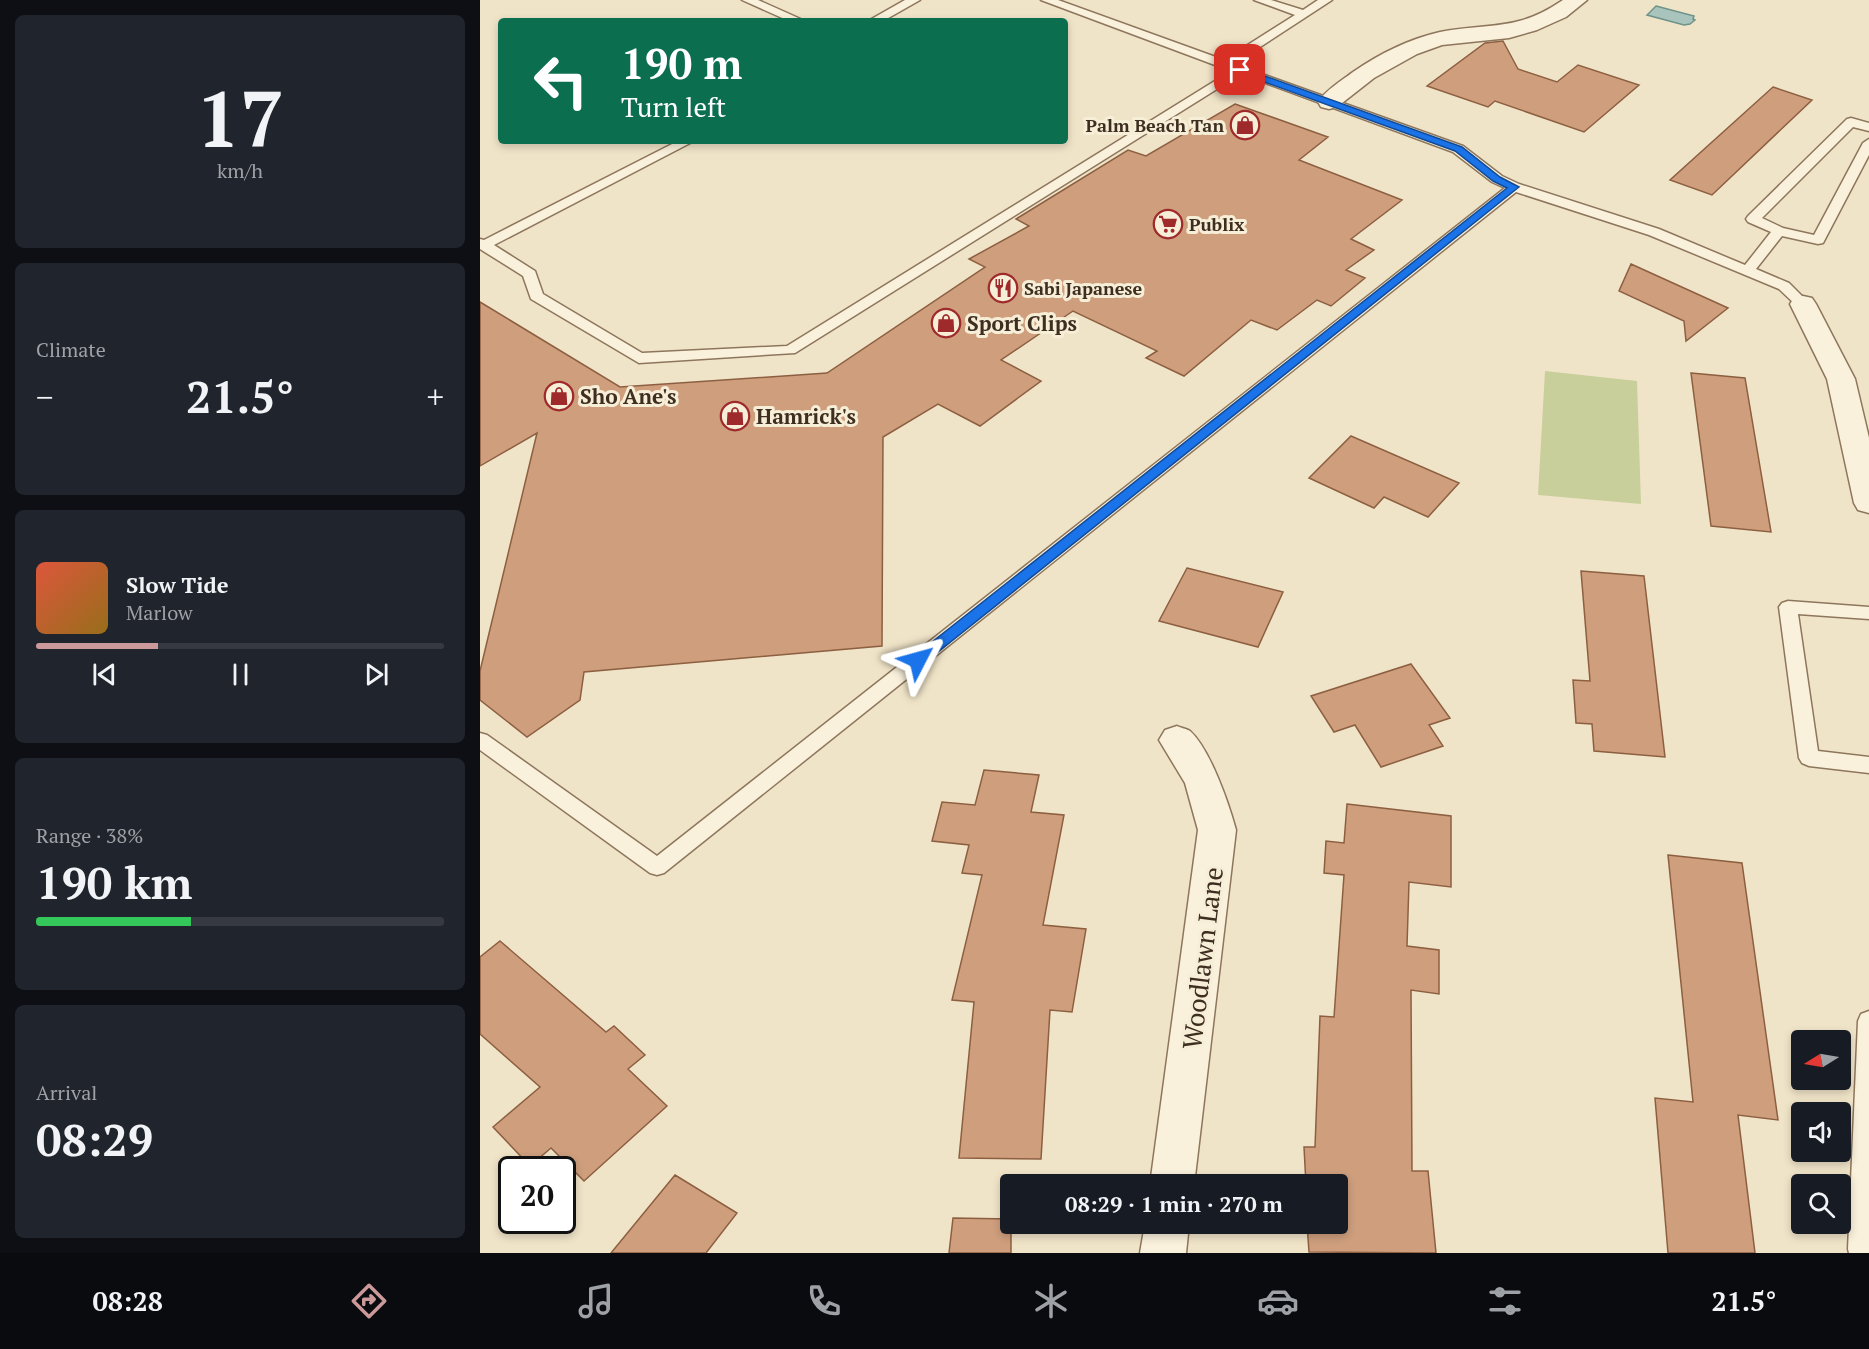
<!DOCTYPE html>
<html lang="en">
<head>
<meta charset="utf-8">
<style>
  :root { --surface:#171b24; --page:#20242c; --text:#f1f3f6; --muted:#9ea1a6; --line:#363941; --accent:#cc999b }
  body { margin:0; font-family:"PT Serif",serif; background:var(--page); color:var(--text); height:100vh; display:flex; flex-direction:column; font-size:22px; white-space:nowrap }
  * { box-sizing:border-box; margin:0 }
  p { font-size:20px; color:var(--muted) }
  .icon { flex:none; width:33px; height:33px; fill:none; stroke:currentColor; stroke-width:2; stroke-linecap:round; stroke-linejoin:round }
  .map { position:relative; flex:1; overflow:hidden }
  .drawer { display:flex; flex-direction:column; gap:15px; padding:15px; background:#0d0f14; width:480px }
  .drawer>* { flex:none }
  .top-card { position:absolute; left:18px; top:18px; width:570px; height:126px; border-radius:6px; box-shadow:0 3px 9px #0003; background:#0b6e4f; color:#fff; overflow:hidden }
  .needle { width:39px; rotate:259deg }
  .controls { position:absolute; left:1311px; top:1030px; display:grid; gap:12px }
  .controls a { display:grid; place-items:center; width:60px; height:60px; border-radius:6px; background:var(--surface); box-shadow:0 3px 9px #0003; font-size:30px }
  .speed { position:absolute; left:18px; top:1156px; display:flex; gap:12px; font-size:30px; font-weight:700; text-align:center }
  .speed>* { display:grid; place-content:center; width:78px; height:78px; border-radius:50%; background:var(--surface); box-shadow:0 3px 9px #0003; line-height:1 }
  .speed .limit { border:3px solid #111; border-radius:9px; background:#fff; color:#111 }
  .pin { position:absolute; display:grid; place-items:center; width:51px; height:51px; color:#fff; margin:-26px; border-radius:12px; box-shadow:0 3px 9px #0006 }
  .me { position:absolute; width:66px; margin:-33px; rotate:51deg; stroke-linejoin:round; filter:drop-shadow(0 0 4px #0008) }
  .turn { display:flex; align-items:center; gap:21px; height:126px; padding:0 24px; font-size:27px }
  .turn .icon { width:78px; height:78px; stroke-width:2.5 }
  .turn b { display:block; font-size:42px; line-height:51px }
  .big { font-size:45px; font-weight:700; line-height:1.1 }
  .drawer .widget { flex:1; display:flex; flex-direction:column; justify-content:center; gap:9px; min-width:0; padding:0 21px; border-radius:9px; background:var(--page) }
  .drawer .dial { align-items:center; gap:0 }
  .dial b { font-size:78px; line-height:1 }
  .song { display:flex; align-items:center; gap:18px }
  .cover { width:72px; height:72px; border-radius:9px; background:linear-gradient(135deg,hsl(10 70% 55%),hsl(40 70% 35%)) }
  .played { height:6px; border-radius:3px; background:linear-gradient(90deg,var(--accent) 30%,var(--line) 30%) }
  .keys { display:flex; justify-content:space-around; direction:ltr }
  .heat { display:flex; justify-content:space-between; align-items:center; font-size:33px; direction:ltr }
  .charge { height:9px; border-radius:4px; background:linear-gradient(90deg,#34c759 38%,var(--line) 0) }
  .trip { position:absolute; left:520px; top:1174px; width:348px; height:60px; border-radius:6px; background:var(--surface); box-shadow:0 3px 9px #0003; font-weight:700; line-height:60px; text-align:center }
  .tab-bar { display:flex; height:96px; justify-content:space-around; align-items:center; background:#090b0e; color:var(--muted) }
  .tab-bar .icon { width:42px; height:42px }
  .tab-bar .selected { color:var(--accent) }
  .tab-bar b { font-size:27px; color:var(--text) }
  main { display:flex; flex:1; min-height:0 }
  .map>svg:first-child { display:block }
</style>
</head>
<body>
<main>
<section class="drawer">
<div class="widget dial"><b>17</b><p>km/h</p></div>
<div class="widget"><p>Climate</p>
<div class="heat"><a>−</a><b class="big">21.5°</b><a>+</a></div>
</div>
<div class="widget">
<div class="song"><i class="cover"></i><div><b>Slow Tide</b><p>Marlow</p></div></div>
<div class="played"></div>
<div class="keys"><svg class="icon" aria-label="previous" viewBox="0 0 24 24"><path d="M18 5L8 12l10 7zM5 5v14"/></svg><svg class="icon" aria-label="pause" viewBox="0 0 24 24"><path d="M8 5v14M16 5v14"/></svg><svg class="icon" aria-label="next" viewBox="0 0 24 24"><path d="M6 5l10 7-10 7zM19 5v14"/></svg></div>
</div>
<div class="widget"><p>Range · 38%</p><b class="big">190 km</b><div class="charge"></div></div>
<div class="widget"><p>Arrival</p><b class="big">08:29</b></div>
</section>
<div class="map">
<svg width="1389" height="1253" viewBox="0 0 1389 1253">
  <rect width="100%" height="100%" fill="#f0e4c8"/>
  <!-- green -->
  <path fill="#c9cf9b" d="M1065,371L1157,381L1161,504L1058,495Z"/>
  <!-- water -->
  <path fill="#a9c4bc" stroke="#6f938a" stroke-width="1.5" d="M1176,6L1214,16L1213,19L1215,20L1210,24L1204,25L1167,15Z"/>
  <!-- building -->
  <path fill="#cf9f7d" stroke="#8d5f41" stroke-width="1.5" d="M1023,41L1038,69L1077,82L1098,65L1159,85L1104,132L1015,101L1008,107L947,86L1005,43Z
    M1293,87L1332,100L1232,195L1190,180Z
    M755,104L848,137L819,160L922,200L871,239L894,250L866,270L885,278L851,306L837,300L797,330L771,320L704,376L666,358L677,351L593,311L521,360L561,381L500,426L458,404L403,437L402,646L104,672L100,700L47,737L0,700V671L57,433L0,466V302L140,387L347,373L505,267L489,259L549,226L536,219L648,150L666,156Z
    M1151,264L1248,308L1206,341L1204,321L1139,291Z
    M1211,373L1265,378L1291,532L1231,526Z
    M871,436L979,483L948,517L904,497L894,508L829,478Z
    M707,568L803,592L778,647L679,621Z
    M1101,571L1164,576L1185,757L1114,751L1112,724L1096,723L1093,680L1110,681Z
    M931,664L970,718L949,725L963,746L901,767L875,725L854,732L831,696Z
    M504,770L559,775L551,812L584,815L563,925L606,929L592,1012L570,1010L561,1159L479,1158L494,1002L472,1000L502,875L482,873L489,845L452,841L462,802L495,805Z
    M867,804L971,816V887L929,882L927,946L959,950V994L931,990L932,1171H948L956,1253L829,1252L827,1224H858V1185H826L824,1147H835L840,1016L854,1017L864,875L844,873L846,841L864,843Z
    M1188,855L1262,863L1298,1120L1258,1115L1275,1253H1188L1175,1098L1213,1102Z
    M20,941L126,1032L134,1026L165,1055L148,1069L187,1106L104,1181L71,1148L50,1166L13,1127L60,1087L0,1034V957Z
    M195,1175L257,1213L226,1253H131Z
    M473,1218L531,1219V1253H469Z"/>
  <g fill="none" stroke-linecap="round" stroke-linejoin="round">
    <!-- service casing -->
    <g stroke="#8d765c" stroke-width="3">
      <path id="service" d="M262,0H278L325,21H309Z
        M425,0H440L403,21H388Z
        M561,0H578L744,60L815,15L774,0H791L823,10L838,0H852L754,64L983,146L1022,176L1039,184L1179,229L1265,265L1291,232L1268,222L1266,219L1268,216L1367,119L1371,118L1389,123V131L1373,127L1282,218L1303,228L1334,235L1383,143L1389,139V155L1343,243L1338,244L1302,236L1276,269L1309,283L1330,304L1323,308L1318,307L1299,289L1169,235L1036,192L184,873L177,875L170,873L0,750V733L7,735L177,856L1025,188L1012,182L973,152L761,74L315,353L159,363L51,299L43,276L0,249V239L4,240L198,141H214L14,245L55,271L63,294L162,353L307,346L751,71Z
        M1308,601L1389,607V619L1318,614L1338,751L1389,757V773L1329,766L1322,763L1319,758L1299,607L1302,603Z
        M1389,1011V1253H1369L1368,1249L1378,1021L1381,1014Z"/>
    </g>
    <!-- minor casing -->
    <g stroke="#8d765c" stroke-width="3">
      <path id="minor" d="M1083,0H1107L1086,17L1057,30L1029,38L962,45L937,54L894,78L857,107L849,109L841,107L838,102C846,90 861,81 873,72C899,54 929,39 960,32C1012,22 1036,32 1083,0Z
        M1323,296L1332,298L1336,304L1375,379L1389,438V513L1378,510L1374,503L1347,379L1310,304L1314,298Z
        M697,726C701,728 707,729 710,731C730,749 749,804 756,830L714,1185H670L718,830L705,783L679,740L685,730Z
        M665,1224H709L706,1253H660Z"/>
    </g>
    <!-- service -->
    <use href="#service" fill="#faf1dc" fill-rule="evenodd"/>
    <!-- minor -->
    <use href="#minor" fill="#faf1dc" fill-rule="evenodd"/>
  </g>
  <!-- route -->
  <path fill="#1a73e8" stroke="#114b97" stroke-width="1.5" d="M760,67L982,147L1020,177L1039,187L443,664H433L431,660L433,657L1027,188L1013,181L975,151L757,72L755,70Z"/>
  <!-- icons -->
  <defs>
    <g id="shop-ring" transform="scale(1.5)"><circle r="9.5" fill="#f7eed8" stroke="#9e2a2b" stroke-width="1.5"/><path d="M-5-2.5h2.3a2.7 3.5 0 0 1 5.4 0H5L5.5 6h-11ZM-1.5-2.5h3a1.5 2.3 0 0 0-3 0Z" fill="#9e2a2b"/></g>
    <g id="supermarket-ring" transform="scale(1.5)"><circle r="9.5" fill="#f7eed8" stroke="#9e2a2b" stroke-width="1.5"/><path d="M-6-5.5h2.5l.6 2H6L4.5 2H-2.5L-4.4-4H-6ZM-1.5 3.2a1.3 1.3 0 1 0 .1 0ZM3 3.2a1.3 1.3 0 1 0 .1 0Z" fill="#9e2a2b"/></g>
    <g id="restaurant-ring" transform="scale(1.5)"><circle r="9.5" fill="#f7eed8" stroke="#9e2a2b" stroke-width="1.5"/><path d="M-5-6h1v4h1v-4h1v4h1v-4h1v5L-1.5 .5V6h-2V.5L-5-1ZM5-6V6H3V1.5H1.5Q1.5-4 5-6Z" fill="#9e2a2b"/></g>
  </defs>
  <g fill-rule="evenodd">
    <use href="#shop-ring" x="765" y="125"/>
    <use href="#supermarket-ring" x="688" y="224"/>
    <use href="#restaurant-ring" x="523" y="288"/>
    <use href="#shop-ring" x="466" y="323"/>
    <use href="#shop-ring" x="79" y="396"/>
    <use href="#shop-ring" x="255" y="416"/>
  </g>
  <g text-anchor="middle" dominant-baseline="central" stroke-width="6" stroke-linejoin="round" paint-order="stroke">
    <!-- far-poi labels -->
    <g font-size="18" font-weight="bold" fill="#3d2e20" stroke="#f7eed8" text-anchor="start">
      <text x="744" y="125" text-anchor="end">Palm Beach Tan</text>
      <text x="709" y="224">Publix</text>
      <text x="544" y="288">Sabi Japanese</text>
    </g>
    <!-- poi labels -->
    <g font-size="21" font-weight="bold" fill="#3d2e20" stroke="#f7eed8" text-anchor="start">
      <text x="487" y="323">Sport Clips</text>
      <text x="100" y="396">Sho Ane's</text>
      <text x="276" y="416">Hamrick's</text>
    </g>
    <!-- near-street labels -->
    <g font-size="26" fill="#3d2e20" stroke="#f7eed8">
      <text transform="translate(722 958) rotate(-83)">Woodlawn Lane</text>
    </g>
  </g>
</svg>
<div class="controls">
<a><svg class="needle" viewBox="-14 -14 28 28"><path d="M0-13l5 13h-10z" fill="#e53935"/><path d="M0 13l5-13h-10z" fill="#9ea1a6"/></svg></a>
<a><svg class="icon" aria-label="sound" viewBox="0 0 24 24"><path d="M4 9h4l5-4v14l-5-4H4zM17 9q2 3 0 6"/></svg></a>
<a><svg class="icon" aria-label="search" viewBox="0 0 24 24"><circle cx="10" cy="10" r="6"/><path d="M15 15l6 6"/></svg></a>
</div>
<div class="speed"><div class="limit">20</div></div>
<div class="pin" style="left:760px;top:70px;background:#d93025"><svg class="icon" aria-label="arrive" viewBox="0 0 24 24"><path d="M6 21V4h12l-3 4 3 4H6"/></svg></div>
<svg class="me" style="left:438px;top:660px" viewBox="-20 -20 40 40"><path d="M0-17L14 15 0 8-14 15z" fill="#1a73e8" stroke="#fff" stroke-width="4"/></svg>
<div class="trip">08:29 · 1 min · 270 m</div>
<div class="top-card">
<div class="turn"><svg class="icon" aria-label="left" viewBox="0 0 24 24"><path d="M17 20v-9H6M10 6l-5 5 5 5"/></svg><div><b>190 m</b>Turn left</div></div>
</div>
</div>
</main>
<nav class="tab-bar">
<b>08:28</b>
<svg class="icon selected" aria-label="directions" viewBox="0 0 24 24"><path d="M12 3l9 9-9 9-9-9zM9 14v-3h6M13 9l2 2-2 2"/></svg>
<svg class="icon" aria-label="music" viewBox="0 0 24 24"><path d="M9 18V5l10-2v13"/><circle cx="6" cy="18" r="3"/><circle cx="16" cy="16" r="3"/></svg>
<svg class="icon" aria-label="phone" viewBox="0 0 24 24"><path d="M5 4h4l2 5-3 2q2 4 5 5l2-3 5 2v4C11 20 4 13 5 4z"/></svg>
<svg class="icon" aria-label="climate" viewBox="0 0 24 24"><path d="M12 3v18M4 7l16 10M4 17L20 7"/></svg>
<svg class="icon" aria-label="car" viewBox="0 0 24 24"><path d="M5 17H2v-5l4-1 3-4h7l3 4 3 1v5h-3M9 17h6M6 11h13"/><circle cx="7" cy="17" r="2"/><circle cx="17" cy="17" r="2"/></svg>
<svg class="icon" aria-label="filters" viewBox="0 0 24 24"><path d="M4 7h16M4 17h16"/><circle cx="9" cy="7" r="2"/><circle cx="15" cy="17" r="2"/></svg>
<b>21.5°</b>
</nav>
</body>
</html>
